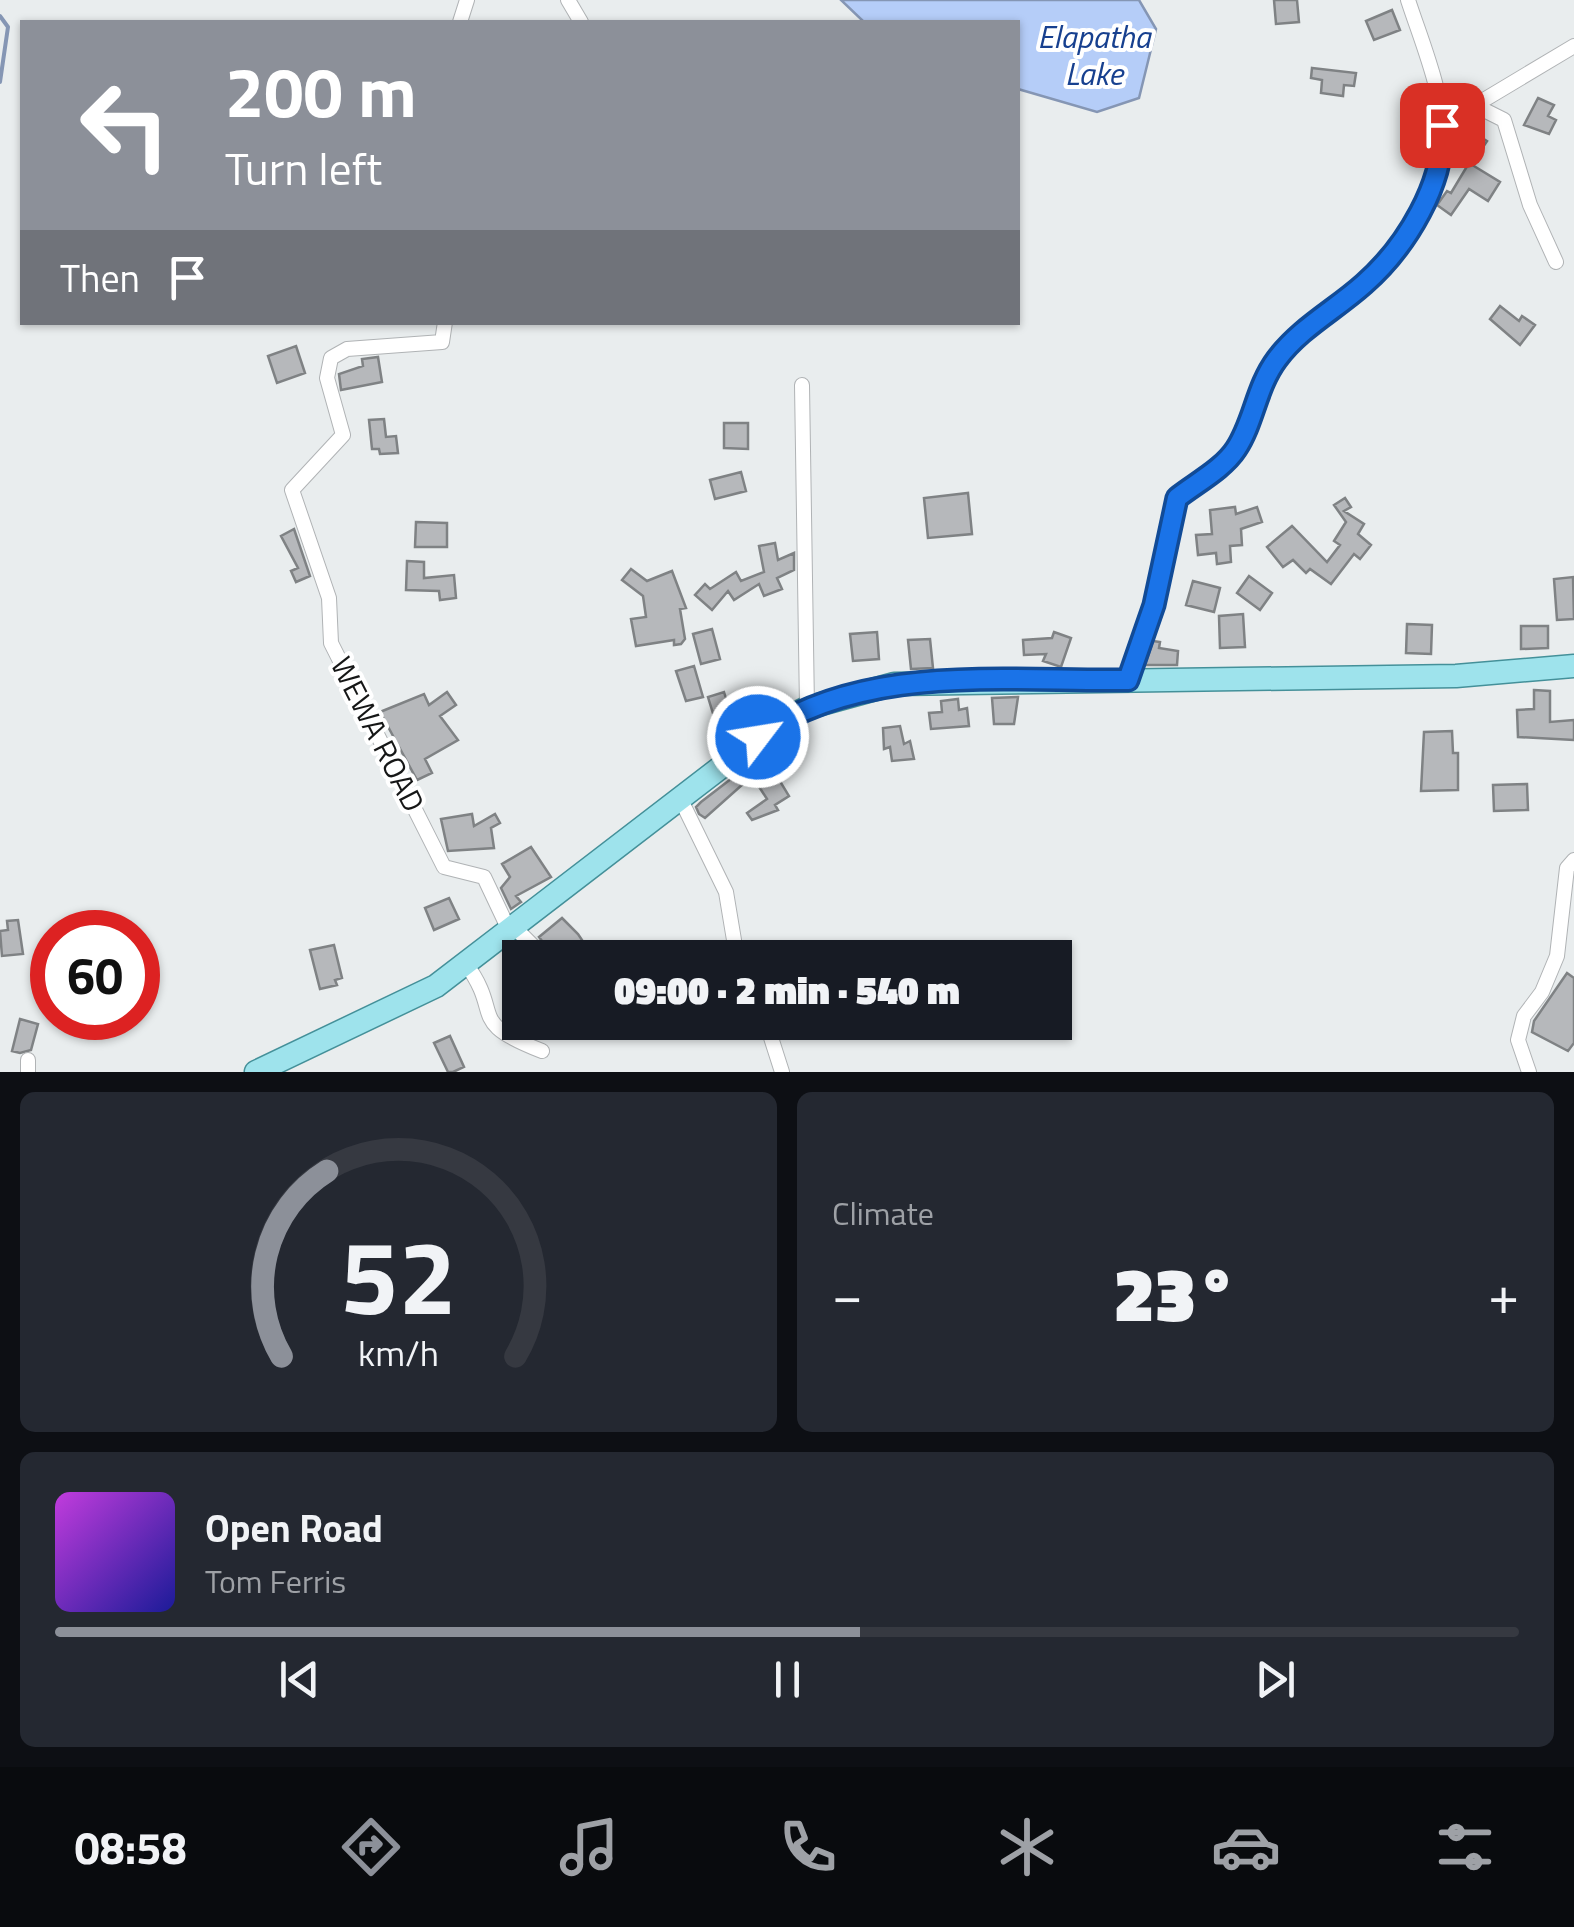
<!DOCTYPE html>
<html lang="en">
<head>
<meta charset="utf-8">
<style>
  :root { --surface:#171b24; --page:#242831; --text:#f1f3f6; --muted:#9ea1a6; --line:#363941; --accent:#8c9099 }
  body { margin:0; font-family:"Titillium Web",sans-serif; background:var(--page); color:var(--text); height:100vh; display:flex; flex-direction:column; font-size:38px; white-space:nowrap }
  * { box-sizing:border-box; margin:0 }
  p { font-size:32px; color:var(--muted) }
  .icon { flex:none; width:55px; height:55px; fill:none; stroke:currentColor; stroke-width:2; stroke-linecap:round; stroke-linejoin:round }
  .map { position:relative; height:1072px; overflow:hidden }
  .sheet { display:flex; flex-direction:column; gap:20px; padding:20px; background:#0d0f14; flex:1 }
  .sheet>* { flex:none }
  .guide { position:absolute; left:20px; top:20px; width:1000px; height:305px; border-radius:0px; box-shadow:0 2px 8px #0004; background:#8c9099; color:#fff; overflow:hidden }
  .speed { position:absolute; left:30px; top:910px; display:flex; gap:20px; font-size:50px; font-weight:700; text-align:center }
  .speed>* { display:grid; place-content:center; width:130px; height:130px; border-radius:50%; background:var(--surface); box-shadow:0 2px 8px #0004; line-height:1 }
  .speed .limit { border:15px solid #d22; background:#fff; color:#111 }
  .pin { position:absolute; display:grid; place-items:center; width:85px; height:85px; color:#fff; margin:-42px; border-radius:20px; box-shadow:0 5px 15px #0006 }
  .me { position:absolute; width:110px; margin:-55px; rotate:59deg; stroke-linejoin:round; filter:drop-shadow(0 0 8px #0008) }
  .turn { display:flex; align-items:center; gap:35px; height:210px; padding:0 40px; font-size:45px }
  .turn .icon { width:130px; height:130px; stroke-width:2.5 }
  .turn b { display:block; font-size:70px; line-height:85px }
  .then { display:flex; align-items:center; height:95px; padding:0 40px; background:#0003; gap:20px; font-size:38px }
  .big { font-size:75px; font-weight:800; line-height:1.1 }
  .sheet .tile { flex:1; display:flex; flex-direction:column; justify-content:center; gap:15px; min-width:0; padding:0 35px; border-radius:15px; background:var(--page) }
  .sheet .dial { align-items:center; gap:0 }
  .dial svg { height:260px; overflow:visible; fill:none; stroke:var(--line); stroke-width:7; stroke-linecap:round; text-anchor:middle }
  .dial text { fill:var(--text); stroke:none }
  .song { display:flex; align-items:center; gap:30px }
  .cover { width:120px; height:120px; border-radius:15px; background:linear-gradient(135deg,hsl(290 70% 55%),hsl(240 70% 35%)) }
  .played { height:10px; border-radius:5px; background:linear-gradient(90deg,var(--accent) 55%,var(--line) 55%) }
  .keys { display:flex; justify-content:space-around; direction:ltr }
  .heat { display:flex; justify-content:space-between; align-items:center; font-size:55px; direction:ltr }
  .sheet .tiles { flex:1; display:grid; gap:20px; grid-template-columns:1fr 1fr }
  .tile:last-child { grid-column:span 2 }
  .trip { position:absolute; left:502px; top:940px; width:570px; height:100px; border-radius:0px; background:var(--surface); box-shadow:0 2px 8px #0004; font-weight:800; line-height:100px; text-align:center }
  .dock { display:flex; height:160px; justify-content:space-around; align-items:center; background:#090b0e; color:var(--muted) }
  .dock .icon { width:70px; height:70px }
  .dock .selected { color:var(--accent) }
  .dock b { font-size:45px; color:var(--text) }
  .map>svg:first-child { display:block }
</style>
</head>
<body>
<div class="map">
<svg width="1574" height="1072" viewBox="0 0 1574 1072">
  <rect width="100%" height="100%" fill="#e9edee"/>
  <!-- water -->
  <path fill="#b5cdf8" stroke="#8596b4" stroke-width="2.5" d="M841,0H1139L1156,29L1139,98L1097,112L1018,89V22H864Z"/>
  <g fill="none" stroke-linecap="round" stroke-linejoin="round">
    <!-- stream -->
    <path stroke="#8596b4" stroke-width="4" d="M0,16L8,27L0,82"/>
  </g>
  <!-- building -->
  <path fill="#b6b8bb" stroke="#7f8284" stroke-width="2.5" d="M1274,0H1297L1299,22L1276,24Z
    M1392,10L1400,30L1374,40L1366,21Z
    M1312,68L1356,73L1354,86L1344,85L1343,96L1321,93L1322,80L1311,78Z
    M1538,98L1554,105L1548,116L1556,120L1549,134L1524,125Z
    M1462,125L1487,141L1477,156L1454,141V132Z
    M1469,163L1500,182L1488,201L1469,189L1451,215L1437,205L1447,191L1451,193Z
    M1500,306L1519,321L1522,316L1535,325L1520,345L1490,319Z
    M296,346L305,373L277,383L268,356Z
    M378,357L382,382L341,390L339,374L363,366L362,359Z
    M384,419L386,437L396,436L398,453L380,454L379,449H372L369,420Z
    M724,423H748V449L724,448Z
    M741,472L746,491L715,499L710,480Z
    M968,493L972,534L928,538L924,498Z
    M1345,498L1351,507L1344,511L1364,524L1358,534L1371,545L1360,559L1354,554L1331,584L1310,569L1306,573L1293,560L1283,567L1267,547L1292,526L1327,562L1340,545L1334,541L1346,522L1334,505Z
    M1235,507L1236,514L1257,507L1262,522L1241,529L1242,545L1230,546L1231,562L1217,564L1216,553L1198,555L1196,535L1212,534L1210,510Z
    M416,522L447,523V547H415Z
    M294,529L310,576L296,582L291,571L298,568L281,536Z
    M775,543L778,560L794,553V570L777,578L782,589L764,596L759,584L734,600L728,591L712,610L695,595L705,584L710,589L736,572L741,581L764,572L759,546Z
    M407,561L424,562V578L454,575L456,598L440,600L439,591L406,590Z
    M631,569L647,581L672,571L686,608L680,609L685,639L681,644L674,645V640L636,646L631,619L646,617L643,596L622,580Z
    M1249,576L1272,593L1260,610L1237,593Z
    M1573,577L1574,619L1557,620L1554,579Z
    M1193,581L1220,588L1214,612L1186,605Z
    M1243,614L1245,647L1220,648L1219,616Z
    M1407,624L1432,625L1431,654L1406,653Z
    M1521,626H1548V648L1521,649Z
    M712,629L720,659L701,664L693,634Z
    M877,632L879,659L853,661L850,634Z
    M1054,632L1071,638L1061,667L1043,661L1046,654L1024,655L1023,640L1052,638Z
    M930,639L933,668L911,669L908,640Z
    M1153,641L1160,642L1159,648L1178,651L1177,665H1145Z
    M694,666L703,697L686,701L676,671Z
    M1534,690L1550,691V722L1574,720V740L1518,737L1517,710L1534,709Z
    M447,692L456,705L440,716L458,740L425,759L432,773L417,780L380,712L424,694L429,705Z
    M724,692L736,731L726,735L715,720L708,697Z
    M1018,697L1014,724H994L992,698Z
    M958,699L959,710L967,708L969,726L931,729L929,713L942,712L941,701Z
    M900,726L904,744L910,741L914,759L892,761L890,747L884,749L883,728Z
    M1452,731L1453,753H1458V790L1421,791L1424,732Z
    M753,762L766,772L772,768L789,796L775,805L778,810L752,820L747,813L767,799L752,776L705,818L699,814L696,807L701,802Z
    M1527,784L1528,810L1494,811L1493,785Z
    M472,814L474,826L495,814L500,823L491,828L494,848L448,851L441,819Z
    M531,847L551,877L516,896L521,902L511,909L501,888L510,877L502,864Z
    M449,898L459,919L434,930L425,908Z
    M562,918L578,934L594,958H555L539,937Z
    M18,920L23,954L2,956L0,931L8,930L7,921Z
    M334,945L342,978L335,980L337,985L320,989L310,950Z
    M1567,973L1574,978V1043L1568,1051L1532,1032L1534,1021Z
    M20,1019L38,1024L31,1050L20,1053L12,1051Z
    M450,1036L464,1067L453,1072H448L434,1043Z"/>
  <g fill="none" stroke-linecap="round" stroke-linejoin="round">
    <!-- minor casing -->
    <g stroke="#b0b3b5" stroke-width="16">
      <path id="minor" d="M568,0L581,22
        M460,22L467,0
        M1474,105L1504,120L1530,205L1556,262
        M1442,125L1574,46
        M445,322L442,342L347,349L331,358L327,378L343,435L292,490L329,598L331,643L444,867L484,877L510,932
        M802,385L807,708
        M1128,680L1154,605L1177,497C1196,483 1223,469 1236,449C1254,422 1256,387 1277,359C1300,328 1335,310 1363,285C1384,266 1401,242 1414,218C1426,196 1442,173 1443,148C1446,98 1423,46 1408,0
        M679,796L726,892L737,958
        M515,928L545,958
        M466,964C504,1016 465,1021 542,1051
        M766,1022L782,1072
        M28,1072V1060
        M1529,1072L1518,1040L1524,1016L1542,992L1557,956L1567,868L1574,860"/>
    </g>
    <!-- primary casing -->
    <g stroke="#449099" stroke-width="25">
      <path id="primary" d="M256,1072L436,986L781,721L807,708L894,684L1456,676L1574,666"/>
    </g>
    <!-- minor -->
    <use href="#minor" stroke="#fff" stroke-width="14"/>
    <!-- primary -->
    <use href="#primary" stroke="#9ee3ec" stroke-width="22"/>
  </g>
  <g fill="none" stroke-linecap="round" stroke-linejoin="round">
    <!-- route casing -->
    <g stroke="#114b97" stroke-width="25">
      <path id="route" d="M758,737C862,662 1007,682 1128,680L1154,605L1177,498C1196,483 1223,469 1236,449C1254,422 1256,387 1277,359C1300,328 1335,310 1364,284C1406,247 1446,182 1442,125"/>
    </g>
    <!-- route -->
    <use href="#route" stroke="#1a73e8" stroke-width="18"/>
  </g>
  <g text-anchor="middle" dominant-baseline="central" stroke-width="8" stroke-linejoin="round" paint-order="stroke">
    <!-- street labels -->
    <g font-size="30" fill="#151616" stroke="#fff">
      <text transform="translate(378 734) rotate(63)">WEWA ROAD</text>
    </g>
    <!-- water labels -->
    <g font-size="32" font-style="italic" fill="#17408f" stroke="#fff">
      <text x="1094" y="36">Elapatha<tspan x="1094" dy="37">Lake</tspan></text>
    </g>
  </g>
</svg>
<div class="speed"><div class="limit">60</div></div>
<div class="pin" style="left:1442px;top:125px;background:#d93025"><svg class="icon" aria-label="arrive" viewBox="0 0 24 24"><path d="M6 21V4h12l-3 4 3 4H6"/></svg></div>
<svg class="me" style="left:758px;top:737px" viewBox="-20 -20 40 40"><circle r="17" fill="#1a73e8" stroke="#fff" stroke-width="3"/><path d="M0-11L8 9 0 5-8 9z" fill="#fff"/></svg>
<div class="trip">09:00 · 2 min · 540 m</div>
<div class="guide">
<div class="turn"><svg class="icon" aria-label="left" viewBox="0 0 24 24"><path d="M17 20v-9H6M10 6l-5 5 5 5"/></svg><div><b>200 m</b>Turn left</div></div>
<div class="then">Then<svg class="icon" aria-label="arrive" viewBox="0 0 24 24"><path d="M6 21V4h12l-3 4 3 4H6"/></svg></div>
</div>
</div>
<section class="sheet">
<div class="tiles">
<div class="tile dial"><svg viewBox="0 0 100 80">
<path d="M14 69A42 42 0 1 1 86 69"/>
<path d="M14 69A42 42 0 0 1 28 12" stroke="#8c9099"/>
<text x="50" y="56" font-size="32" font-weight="700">52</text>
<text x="50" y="72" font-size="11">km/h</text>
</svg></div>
<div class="tile"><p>Climate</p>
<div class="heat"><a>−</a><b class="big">23°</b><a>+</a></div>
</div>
<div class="tile">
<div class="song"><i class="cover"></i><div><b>Open Road</b><p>Tom Ferris</p></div></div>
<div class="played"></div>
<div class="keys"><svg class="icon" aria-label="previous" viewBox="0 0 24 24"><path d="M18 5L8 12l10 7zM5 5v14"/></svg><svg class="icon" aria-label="pause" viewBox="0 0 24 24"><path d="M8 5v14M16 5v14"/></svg><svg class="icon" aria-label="next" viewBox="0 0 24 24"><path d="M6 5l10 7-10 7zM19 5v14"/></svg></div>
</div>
</div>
</section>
<nav class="dock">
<b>08:58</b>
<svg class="icon selected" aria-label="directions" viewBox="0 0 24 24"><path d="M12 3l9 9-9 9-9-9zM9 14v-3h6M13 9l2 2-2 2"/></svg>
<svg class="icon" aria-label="music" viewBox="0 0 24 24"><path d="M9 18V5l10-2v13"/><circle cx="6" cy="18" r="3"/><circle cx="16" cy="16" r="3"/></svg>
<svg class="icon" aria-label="phone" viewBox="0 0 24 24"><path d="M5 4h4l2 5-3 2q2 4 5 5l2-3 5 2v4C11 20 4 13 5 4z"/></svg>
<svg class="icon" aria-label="climate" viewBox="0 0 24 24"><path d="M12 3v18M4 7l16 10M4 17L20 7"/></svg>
<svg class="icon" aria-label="car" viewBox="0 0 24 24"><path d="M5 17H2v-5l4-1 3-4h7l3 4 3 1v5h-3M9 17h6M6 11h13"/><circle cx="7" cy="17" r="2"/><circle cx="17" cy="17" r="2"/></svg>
<svg class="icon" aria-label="filters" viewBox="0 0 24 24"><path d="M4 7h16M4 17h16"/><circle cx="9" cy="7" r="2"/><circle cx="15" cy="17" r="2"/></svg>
</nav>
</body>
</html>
